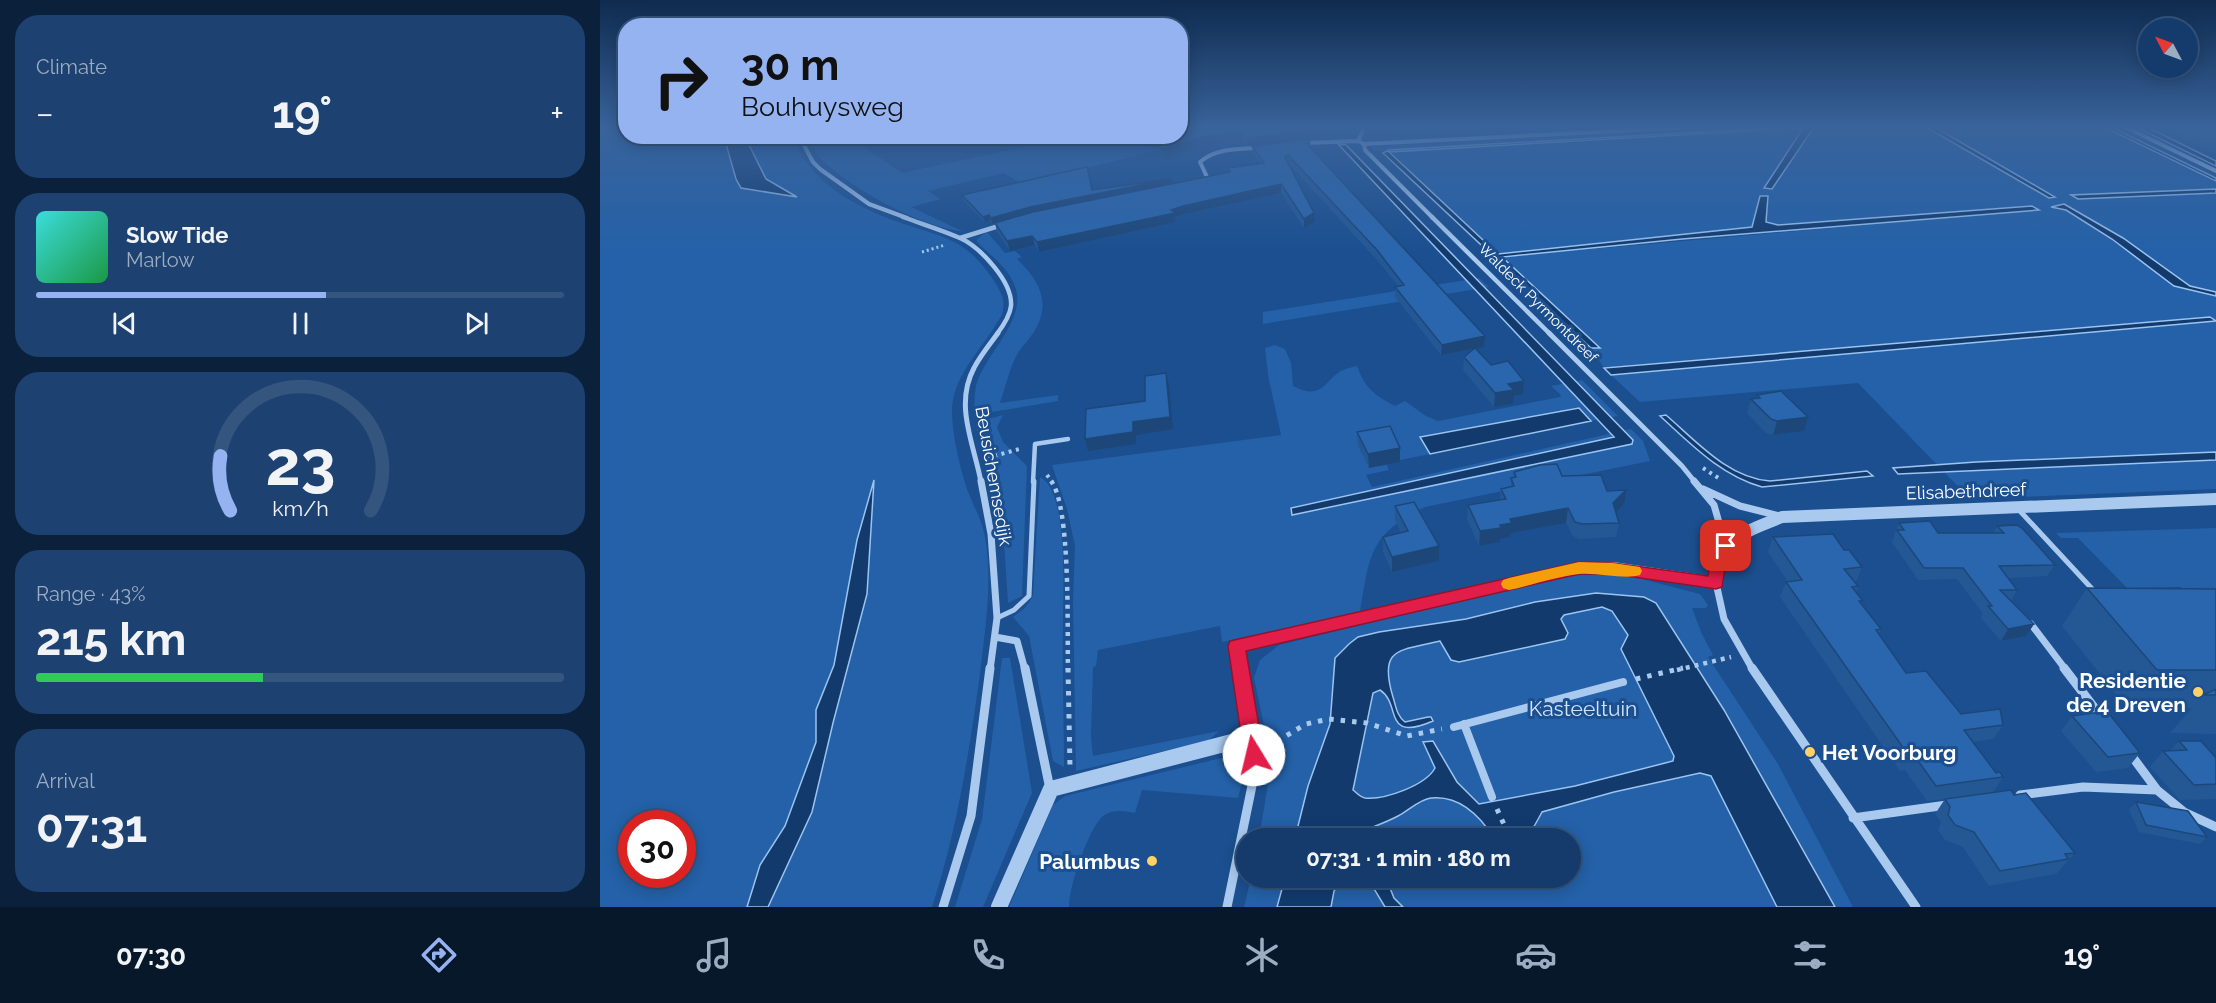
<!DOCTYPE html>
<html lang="en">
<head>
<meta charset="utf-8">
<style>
  :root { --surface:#143b6b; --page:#1d4271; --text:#f1f3f6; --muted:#9dadc1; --line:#33557e; --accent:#95b2f1 }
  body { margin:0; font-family:Raleway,sans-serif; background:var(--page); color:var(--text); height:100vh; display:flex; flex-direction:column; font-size:22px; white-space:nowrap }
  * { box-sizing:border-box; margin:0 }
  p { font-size:20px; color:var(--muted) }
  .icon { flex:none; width:33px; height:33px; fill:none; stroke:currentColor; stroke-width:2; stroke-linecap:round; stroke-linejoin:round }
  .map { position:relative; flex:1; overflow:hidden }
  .drawer { display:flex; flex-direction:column; gap:15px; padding:15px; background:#0b203b; width:600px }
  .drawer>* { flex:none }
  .guide { position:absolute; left:18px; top:18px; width:570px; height:126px; border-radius:24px; box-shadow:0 3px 15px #0003,0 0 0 2px var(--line); background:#95b2f1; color:#111; overflow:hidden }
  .needle { width:39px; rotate:311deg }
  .tools { position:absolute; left:1538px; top:18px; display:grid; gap:12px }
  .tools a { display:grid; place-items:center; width:60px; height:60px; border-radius:50%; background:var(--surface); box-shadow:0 3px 15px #0003,0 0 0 2px var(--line); font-size:30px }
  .speed { position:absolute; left:18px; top:810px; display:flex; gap:12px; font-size:30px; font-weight:700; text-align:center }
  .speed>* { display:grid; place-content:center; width:78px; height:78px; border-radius:50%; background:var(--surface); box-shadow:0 3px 15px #0003,0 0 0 2px var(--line); line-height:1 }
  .speed .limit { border:9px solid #d22; background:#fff; color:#111 }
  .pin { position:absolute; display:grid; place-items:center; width:51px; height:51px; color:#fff; margin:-26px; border-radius:12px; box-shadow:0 3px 9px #0006 }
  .me { position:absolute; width:66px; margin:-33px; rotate:351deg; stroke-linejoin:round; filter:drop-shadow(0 0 4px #0008) }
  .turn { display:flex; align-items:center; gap:21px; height:126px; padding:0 24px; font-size:27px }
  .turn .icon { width:78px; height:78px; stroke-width:2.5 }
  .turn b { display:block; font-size:42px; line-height:51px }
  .big { font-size:45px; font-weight:700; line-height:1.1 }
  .drawer .card { flex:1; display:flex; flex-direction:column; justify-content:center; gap:9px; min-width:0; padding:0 21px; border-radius:24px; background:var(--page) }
  .drawer .dial { align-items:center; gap:0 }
  .dial svg { height:156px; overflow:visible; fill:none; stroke:var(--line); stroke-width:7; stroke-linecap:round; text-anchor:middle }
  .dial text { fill:var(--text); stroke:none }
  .song { display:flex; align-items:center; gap:18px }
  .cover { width:72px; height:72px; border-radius:9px; background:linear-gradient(135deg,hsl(180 70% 55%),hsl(140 70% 35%)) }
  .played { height:6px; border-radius:3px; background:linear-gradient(90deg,var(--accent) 55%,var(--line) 55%) }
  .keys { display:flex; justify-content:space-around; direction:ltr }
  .heat { display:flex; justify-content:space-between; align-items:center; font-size:33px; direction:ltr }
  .charge { height:9px; border-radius:4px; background:linear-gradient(90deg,#34c759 43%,var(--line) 0) }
  .trip { position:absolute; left:636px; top:828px; width:345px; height:60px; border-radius:30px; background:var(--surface); box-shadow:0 3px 15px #0003,0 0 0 2px var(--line); font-weight:700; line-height:60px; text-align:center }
  .tab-bar { display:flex; height:96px; justify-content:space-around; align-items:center; background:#08182b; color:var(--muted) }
  .tab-bar .icon { width:42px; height:42px }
  .tab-bar .on { color:var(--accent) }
  .tab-bar b { font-size:27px; color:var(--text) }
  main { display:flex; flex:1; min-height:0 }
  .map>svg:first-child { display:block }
</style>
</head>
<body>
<main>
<section class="drawer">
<div class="card"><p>Climate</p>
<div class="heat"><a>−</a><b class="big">19°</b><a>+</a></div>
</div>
<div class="card">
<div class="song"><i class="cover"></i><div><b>Slow Tide</b><p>Marlow</p></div></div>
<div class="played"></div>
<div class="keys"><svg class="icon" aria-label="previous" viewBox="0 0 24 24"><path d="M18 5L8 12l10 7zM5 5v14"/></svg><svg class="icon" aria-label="pause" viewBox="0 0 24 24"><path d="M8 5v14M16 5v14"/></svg><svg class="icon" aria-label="next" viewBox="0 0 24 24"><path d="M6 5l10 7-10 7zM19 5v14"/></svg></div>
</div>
<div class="card dial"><svg viewBox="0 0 100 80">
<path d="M14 69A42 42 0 1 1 86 69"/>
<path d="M14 69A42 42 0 0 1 9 41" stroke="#95b2f1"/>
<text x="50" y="56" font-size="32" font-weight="700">23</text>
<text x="50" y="72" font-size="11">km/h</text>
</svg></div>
<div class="card"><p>Range · 43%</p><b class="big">215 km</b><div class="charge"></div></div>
<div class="card"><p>Arrival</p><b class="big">07:31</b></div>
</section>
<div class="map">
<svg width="1616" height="907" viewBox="0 0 1616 907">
  <rect width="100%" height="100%" fill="#1b4f8f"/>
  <!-- green -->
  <path fill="#2461a8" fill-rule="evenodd" d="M0,126H25L26,136L191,137C197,146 201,156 208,164C229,193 270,213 304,224C349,239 368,240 396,284C401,292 405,300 403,310C403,315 398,321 395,326C378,354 351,379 352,414C353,437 359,464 366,486C372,504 382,519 385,537C393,582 385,629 380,674C369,753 357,831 332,907H0ZM32,824H82V874H32Z
    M1141,126H1201L774,151L772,147Z
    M1324,126L1450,198L1454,197L1333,126H1502L1616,181V189L1473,196L1478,199L1616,193V292L1590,286L1523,238L1464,204L1455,209L1466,210L1512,239L1574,286L1616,296V320L1610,317L1004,368L991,348L999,347L902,257L1437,210L1432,206L1178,225L1166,222L1168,196H1160L1152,227L898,254L789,152L1196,128L1203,130L1164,187L1172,189L1214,127Z
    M207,137H259L268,150L302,173L471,137H528L531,142L559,150L422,184L404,173L328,191L341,199L311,207L362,231H359C318,225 252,189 222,160C216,154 212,144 207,137Z
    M387,232L405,253L415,251L422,257L417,259C441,282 453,306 431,336C428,341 423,345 419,351C410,366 406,386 400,403L458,395V401L386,413L374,410C375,402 374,394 376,386C384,354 430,318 414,284C407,267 390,255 377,242V239Z
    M879,278L889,287L663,324V312Z
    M1616,321V489L1370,499L1258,383L1040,402L1011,375Z
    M675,345L685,349L691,363L693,386C724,402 724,379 743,370C747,368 753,367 757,366C765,389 775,395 795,406L805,401L826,416L838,421L960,397L961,395L951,386L982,380L1018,416L991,421L979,408L820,437L830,454L786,463L789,470L766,475L772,487L1031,429L1043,441L1050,461L825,507C769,535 770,554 760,612L622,642L620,626L498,650L496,666L493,667L491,737L493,756L619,731L608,741L476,771L473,600L475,546L467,509L452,465L681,435L668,375L665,348Z
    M403,415L397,427L403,442L427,466L422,596L408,603L404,542L377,428L384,420Z
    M440,477C469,491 463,594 463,623C462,671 464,719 464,767L453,761L429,636L413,617L425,608L433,596Z
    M1616,528V599H1594L1581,587L1527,588L1478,538H1461L1456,533Z
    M981,575H1015L1042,579L1100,594L1108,605L1106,608H1092L1101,632L1113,655L1108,657L1178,764L1253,907H644L651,878H970V838H659L670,772L668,745L654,678L660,660L679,645L944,581Z
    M402,658H410L432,793L383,907H355L382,819Z
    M621,758L639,766L643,777L638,798L542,790L535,813C523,811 514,809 503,816C489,827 468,889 469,907H409L453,805L465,796Z"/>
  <!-- water -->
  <path fill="#123a6d" stroke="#9cc4f0" stroke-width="1.5" fill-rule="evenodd" d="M1201,126H1226L1214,127L1172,189L1164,188L1202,130L1196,128L789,152L898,254L1152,227L1160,196H1168L1166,222L1178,225L1432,206L1439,210L1082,239L902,257L1000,348H991L783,153L789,150Z
    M1324,126H1333L1455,197L1449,198Z
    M1502,126H1509L1616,178V181Z
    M1534,126H1545L1616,161V166Z
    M124,137H145L166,179L197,197L141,188L136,179Z
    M738,144L746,145L1033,440L1032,444L692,515L691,508L1014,437Z
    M1616,189V193L1478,199L1471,195Z
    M1464,204L1523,238L1590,286L1616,292V296L1574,286L1512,239L1466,210L1451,207Z
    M1610,317L1616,321L1011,375L1004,368Z
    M979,408L991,421L830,454L820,437Z
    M1066,415C1096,441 1128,478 1170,481L1267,471L1273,476L1162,487C1120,475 1091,444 1060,416Z
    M1616,452V460L1298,474L1293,468L1376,462Z
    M274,480L267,594L233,723L212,812L168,907H147L160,865L185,826L216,742V710L234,665L257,540Z
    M996,593L1044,597L1056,603L1124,710L1235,907H1177L1111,776L1100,773L1014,792L942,812C926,842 927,839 894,838C880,816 860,795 831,798C820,799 808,811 798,816C787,822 775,826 763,831L760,838H695L708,786L730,724L735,658L749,644L758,637L779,632L866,619L935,602ZM1002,607L1012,611L1028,635L1021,649L1074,756L1073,761L975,786L879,804L857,782L833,741L823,742L835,768C826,785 785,800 765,798C760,797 757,793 753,790L773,693L780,690C802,704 782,743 833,721L831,717H828L805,722C797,716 796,707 793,697C778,647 799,651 840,641L851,660L859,662L965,639L968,633L961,619L964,615Z
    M685,878H744L734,891L731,907H677Z
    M758,878H786L794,898L803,907H785L770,882Z"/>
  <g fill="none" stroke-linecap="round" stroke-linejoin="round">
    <!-- path-far4 -->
    <path stroke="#a9c9ee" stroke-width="2" stroke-dasharray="1.5 2" stroke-linecap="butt" d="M1124,127L1148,126"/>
    <!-- path-far3 -->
    <path stroke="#a9c9ee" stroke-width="3" stroke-dasharray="2 3" stroke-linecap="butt" d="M322,252L345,245"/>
    <!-- path-far2 -->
    <path stroke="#a9c9ee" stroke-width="4" stroke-dasharray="3 4.5" stroke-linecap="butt" d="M387,458L423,448
      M1103,468L1120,479
      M447,475L452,482"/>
    <!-- path-far1 -->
    <path stroke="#a9c9ee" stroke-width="4.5" stroke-dasharray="4 5" stroke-linecap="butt" d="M451,481C471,506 467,632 468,670
      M1077,670L1131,657"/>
    <!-- path -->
    <path stroke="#a9c9ee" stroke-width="5" stroke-dasharray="4.5 7" stroke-linecap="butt" d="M468,668L470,767
      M1036,679L1083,668
      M667,747L706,724L729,719L767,723L807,736L842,729
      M897,809L910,838"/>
    <!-- service-far2 -->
    <path stroke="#a9c9ee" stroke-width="2" d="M203,144L217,136"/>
    <!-- service-far1 -->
    <path stroke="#a9c9ee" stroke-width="4.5" d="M433,482L435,444L468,439"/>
    <!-- service -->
    <path stroke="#a9c9ee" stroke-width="5" d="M1419,510L1495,592
      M397,618L414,610L429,596L434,481"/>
    <!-- pedestrian -->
    <path stroke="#a9c9ee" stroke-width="8" d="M864,724L892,797
      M854,727L1023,682"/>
    <!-- minor-far4 -->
    <path stroke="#a9c9ee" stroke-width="4" d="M1523,126L1616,171
      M199,136L213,162L220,169L269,204L307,218
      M758,141L764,144L765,150L833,218
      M758,141L765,126
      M705,143L758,141
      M764,144L1114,126
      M602,182L607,177L600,162C616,148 639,149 659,148"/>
    <!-- minor-far3 -->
    <path stroke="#a9c9ee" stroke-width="4.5" d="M303,217C322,224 342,230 360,238C380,247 413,282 411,306C410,316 403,326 397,334
      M832,217L950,334
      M360,238L402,225"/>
    <!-- minor-far2 -->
    <path stroke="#a9c9ee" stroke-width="5" d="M949,333L1082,466L1095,482
      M381,482C374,444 354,405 374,368C380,356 390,344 398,333"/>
    <!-- minor-far1 -->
    <path stroke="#a9c9ee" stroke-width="7" d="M381,481L391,534L397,618L390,670
      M1094,481L1114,505L1126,547
      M1103,489L1140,506L1180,516
      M1116,583L1124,619L1153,670
      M1431,624L1466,670
      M395,637L417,641L425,670"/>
    <!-- minor -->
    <path stroke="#a9c9ee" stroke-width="9" d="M425,668L450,789
      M1152,668L1316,907
      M1464,668L1503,719
      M1557,790L1584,812L1616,827
      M1420,795L1483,787L1557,790L1531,755
      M1253,818L1347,805
      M343,907L371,816L390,668
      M627,907L654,776L651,737"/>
    <!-- tertiary-far1 -->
    <path stroke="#a9c9ee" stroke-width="12" d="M640,670L636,646L979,568H1013L1116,583C1121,538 1144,532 1182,517L1616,499"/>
    <!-- tertiary -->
    <path stroke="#a9c9ee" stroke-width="16" d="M399,907L451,789L651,737L640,668"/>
  </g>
  <!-- wall -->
  <path fill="#245895" d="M580,126L715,138L648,146L643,140L613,143L563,158L550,136H580Z
    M1560,126H1616V153Z
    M710,139L711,148L884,347L876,348L891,365L924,381L923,394L914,396L913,404L894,407L863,370L864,357L874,349L841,355L795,297V287L798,286L777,260L688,163L715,222L704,228L681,193L584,214L575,217L576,222L439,252L435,245L410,251L397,232L395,223L392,224L390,221L385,222L364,201L362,195L492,190L572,184L628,172V168L660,163L653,154L652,146Z
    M1157,395L1208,417L1204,431L1173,435L1166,433L1147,413L1151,399L1156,398Z
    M757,432L800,448V462L769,468L758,446Z
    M914,472L962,476L1007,491L1024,504L1015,512L1019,523L1016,537L979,539L973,536L966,523L911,533L910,537L900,539V542L879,546L867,519L868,505L900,500L901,489L911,487V478H913Z
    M795,506L839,546V561L792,572L783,552V537L801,533L795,520Z
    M1299,523L1338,533L1353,534H1393L1397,526L1455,565L1447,576L1408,578L1417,590L1411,601L1434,624L1426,636L1401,641L1381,618L1383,614L1357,579L1318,580L1292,542L1295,536L1294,535Z
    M1173,537L1244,550L1262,567L1256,582H1255L1258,586L1256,592L1263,601L1261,604L1281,629L1279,634L1306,673L1361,714L1403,725L1393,739L1373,742L1396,773L1403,777L1393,792L1414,795L1475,853L1456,874L1389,886L1363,847L1345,840L1338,830L1341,822L1335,814L1345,799L1327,801L1305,770L1300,771L1180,597L1186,582H1188L1168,552Z
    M1487,588L1616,589V734L1570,733L1592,708H1527L1462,626Z
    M1472,716L1540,753L1528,768L1496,772L1461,731Z
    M1579,741L1616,758V799L1580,800L1550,767L1563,751H1570Z
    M1536,802L1607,837L1600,844L1539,832L1529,810Z"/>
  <!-- shaded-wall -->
  <path fill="#1d4779" d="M716,126H721L715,138L648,146L647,138Z
    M643,132V140L613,143L563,158L561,149L612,135Z
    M571,179L572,184L432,213L392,224L391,218L430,207Z
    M681,184V193L584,214L575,217L576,222L439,252L437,242L571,210L583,206Z
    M714,213L715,222L704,228V219Z
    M389,215L390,221L385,222L383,217Z
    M432,236L435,245L410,251L407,241Z
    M885,336L884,347L841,355L842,345Z
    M566,373L569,385L573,429L536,435V444L488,451L485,439L533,422Z
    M924,381L923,394L914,396L913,404L894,407L895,393L908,384Z
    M1208,417L1204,431L1173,435L1177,421Z
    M800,448V462L769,468L768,454Z
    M1026,490L1024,504L1010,517L1013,503Z
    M968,508L966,523L911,533L910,537L900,539V542L879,546L880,531L900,525L910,519Z
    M839,546V561L792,572V557Z
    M1434,624L1426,636L1401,641L1408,629Z"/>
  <!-- building -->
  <path fill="#2a66ad" stroke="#1d4779" stroke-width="1.5" d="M580,126H716L714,130L647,138L643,132L612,135L561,149L554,136H580Z
    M710,139L708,145L885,336L842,345L795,287L804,285L777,250L688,155L685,157L714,213L704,219L681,184L583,206L571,210L575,213L437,242L432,236L407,241L395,223L433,212L630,172L628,168L664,163L652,146Z
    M487,167L492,190L571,179L430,207L391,218L389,215L383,217L362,195Z
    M875,348L891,365L908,361L924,381L908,384L914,390L895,393L864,357Z
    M566,373L570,417L533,422V432L485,439L486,409L545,401V376Z
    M1181,391L1208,417L1177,421L1171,419L1151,399L1160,398L1157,395Z
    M790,426L800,448L768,454L757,432Z
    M957,464L962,476L1001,475L1007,491L1026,490L1013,503L1019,523L982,524L975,522L968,508L910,519L912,523L900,525L901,528L880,531L868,505L906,499L901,489L914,486L911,478L916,477L914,472L940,465Z
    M814,502L839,546L792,557L783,537L808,531L795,506Z
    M1330,521L1338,533H1404L1397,526L1417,525L1422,528L1455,565L1399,566L1417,590H1400L1434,624L1408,629L1388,606H1392L1363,568H1324L1297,530H1304L1299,523Z
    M1233,534L1244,550H1249L1262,567L1244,569L1258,586L1252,587L1263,601H1259L1281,629L1276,630L1306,673L1326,671L1361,714L1400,709L1403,725L1364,730L1396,773L1400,772L1403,777L1336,786L1314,755L1309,756L1186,582L1202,580L1173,537Z
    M1487,588L1616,589V670H1557Z
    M1616,689V695H1603Z
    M1507,711L1540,753L1508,757L1472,716Z
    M1579,741H1601L1616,758V784L1594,785L1563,751L1587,750Z
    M1411,790L1414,795L1426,793L1475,853L1465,854L1468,859L1400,871L1374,832L1355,825L1348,815L1350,807L1345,799Z
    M1536,802L1588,811L1607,837L1546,825Z"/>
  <!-- sky -->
  <linearGradient id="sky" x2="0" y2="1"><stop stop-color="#0f2b4f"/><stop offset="0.5" stop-color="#39639b"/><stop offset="1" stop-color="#39639b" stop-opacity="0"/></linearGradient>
  <rect width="1616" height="253" fill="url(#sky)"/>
  <!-- route -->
  <path fill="#e11d48" stroke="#92132f" stroke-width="1.5" d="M1126,541L1132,543L1134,546L1125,568L1122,587L1116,589L1013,574H979L646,651L664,755L661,761L654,763L647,761L644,755L628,646L630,641L979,562L1013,563L1108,576C1109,564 1115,553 1121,543Z"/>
  <!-- slow -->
  <path fill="#f59e0b" d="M979,562L1013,563L1040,567L1042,571L1040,575C1025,580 997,572 979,574C955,577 932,585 909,590L903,588L901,584L903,580L909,578Z"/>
  <!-- markers -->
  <g fill="#ffd166" stroke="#1b4f8f" stroke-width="2">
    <circle cx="1598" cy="692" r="6"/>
    <circle cx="1210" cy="752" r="6"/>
    <circle cx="552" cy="861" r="6"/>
  </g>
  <g text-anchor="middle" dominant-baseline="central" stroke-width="6" stroke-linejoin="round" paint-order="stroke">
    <!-- far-street labels -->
    <g font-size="15" fill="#fff" stroke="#1b4f8f">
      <text transform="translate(938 303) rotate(45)">Waldeck Pyrmontdreef</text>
    </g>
    <!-- street labels -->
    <g font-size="18" fill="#fff" stroke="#1b4f8f">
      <text transform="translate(394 476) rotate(80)">Beusichemsedijk</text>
      <text transform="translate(1366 491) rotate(-2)">Elisabethdreef</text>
    </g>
    <!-- near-poi labels -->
    <g font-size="21" font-weight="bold" fill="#fff" stroke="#1b4f8f" text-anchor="end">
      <text x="1586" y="680">Residentie<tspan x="1586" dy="24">de 4 Dreven</tspan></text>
      <text x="1222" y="752" text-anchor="start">Het Voorburg</text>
      <text x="540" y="861">Palumbus</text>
    </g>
    <!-- near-park labels -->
    <g font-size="21" fill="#cfe3fa" stroke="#1b4f8f">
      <text x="983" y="708">Kasteeltuin</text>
    </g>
  </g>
</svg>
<div class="tools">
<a><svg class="needle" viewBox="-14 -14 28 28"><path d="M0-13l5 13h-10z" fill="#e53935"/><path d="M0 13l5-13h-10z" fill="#9dadc1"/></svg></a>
</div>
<div class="speed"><div class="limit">30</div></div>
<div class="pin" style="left:1126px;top:546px;background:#d93025"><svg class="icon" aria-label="arrive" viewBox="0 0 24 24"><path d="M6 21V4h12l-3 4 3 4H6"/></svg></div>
<svg class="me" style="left:654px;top:755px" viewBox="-20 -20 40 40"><circle r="19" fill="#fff"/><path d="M0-13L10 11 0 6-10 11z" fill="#e11d48"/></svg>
<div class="trip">07:31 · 1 min · 180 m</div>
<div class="guide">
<div class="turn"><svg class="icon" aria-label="right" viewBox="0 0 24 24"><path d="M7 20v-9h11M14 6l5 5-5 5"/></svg><div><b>30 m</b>Bouhuysweg</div></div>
</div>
</div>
</main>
<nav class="tab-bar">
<b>07:30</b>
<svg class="icon on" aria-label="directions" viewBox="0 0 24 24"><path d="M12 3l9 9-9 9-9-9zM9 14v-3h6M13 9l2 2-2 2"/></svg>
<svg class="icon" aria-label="music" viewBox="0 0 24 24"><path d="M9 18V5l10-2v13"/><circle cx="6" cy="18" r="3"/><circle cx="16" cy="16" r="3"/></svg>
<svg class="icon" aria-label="phone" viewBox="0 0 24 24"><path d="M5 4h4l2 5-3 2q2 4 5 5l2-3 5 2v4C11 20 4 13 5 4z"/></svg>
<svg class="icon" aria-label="climate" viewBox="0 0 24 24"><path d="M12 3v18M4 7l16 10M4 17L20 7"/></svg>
<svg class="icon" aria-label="car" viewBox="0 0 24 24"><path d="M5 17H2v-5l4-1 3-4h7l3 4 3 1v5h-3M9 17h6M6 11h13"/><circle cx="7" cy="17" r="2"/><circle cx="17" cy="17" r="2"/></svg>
<svg class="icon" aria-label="filters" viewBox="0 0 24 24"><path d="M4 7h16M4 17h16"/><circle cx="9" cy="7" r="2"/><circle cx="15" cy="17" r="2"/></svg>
<b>19°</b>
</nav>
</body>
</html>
